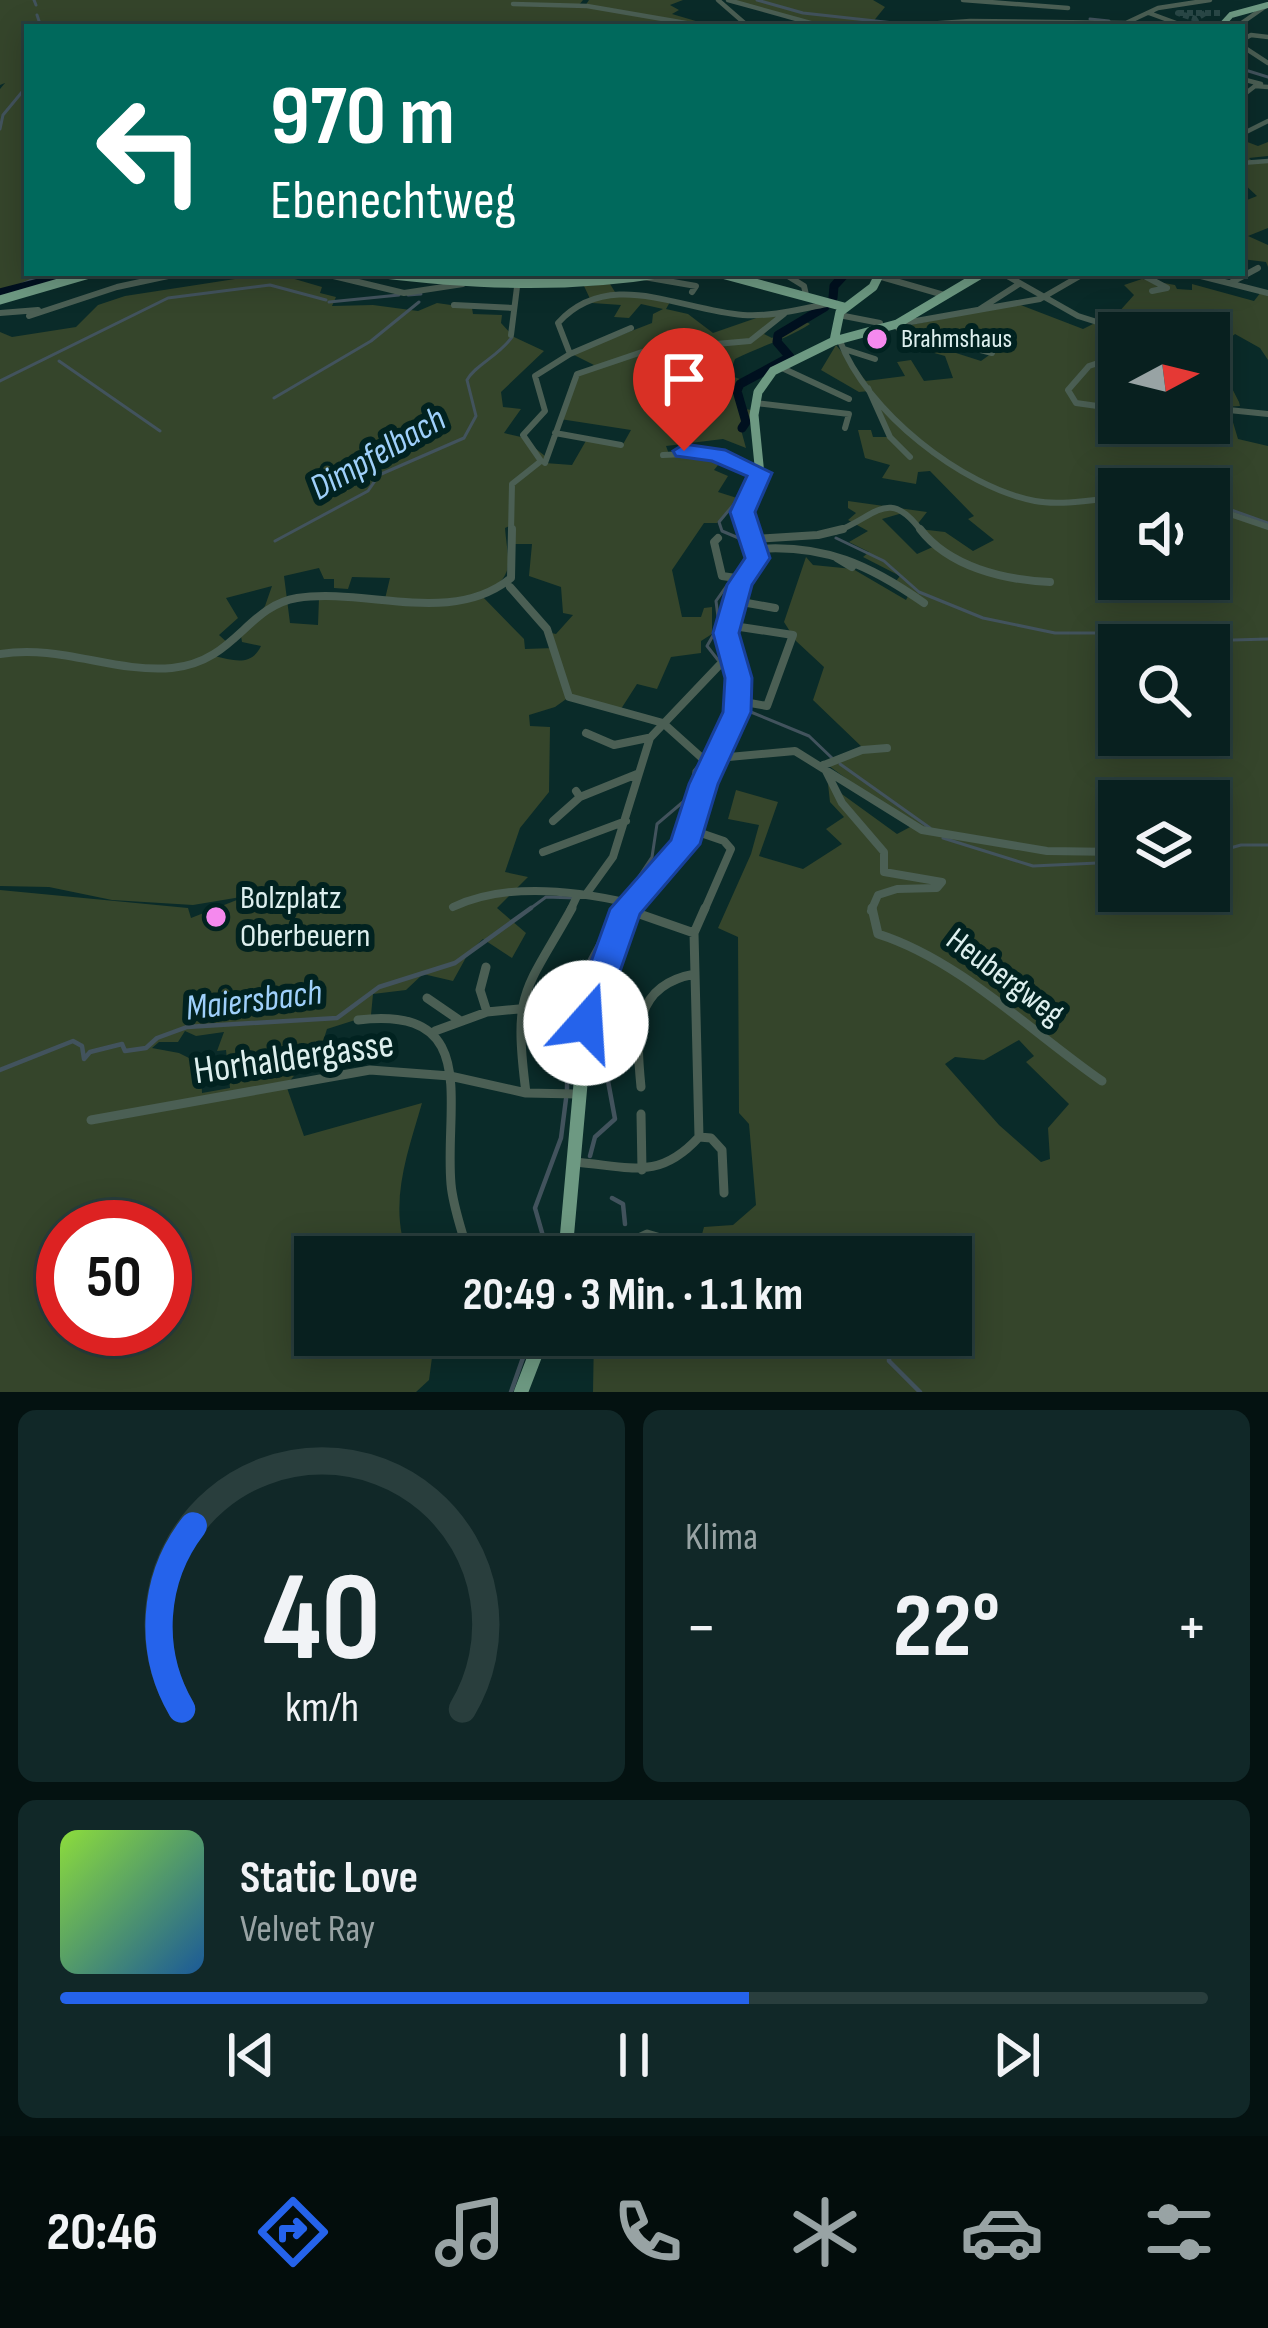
<!DOCTYPE html>
<html lang="de">
<head>
<meta charset="utf-8">
<style>
  :root { --surface:#08201f; --page:#112828; --text:#f1f3f6; --muted:#98a3a4; --line:#293e3d; --accent:#2563eb }
  body { margin:0; font-family:"Sofia Sans Condensed",sans-serif; background:var(--page); color:var(--text); height:100vh; display:flex; flex-direction:column; font-size:45px; white-space:nowrap }
  * { box-sizing:border-box; margin:0 }
  p { font-size:39px; color:var(--muted) }
  .icon { flex:none; width:66px; height:66px; fill:none; stroke:currentColor; stroke-width:2; stroke-linecap:round; stroke-linejoin:round }
  .map { position:relative; height:1392px; overflow:hidden }
  .sheet { display:flex; flex-direction:column; gap:18px; padding:18px; background:#041211; flex:1 }
  .sheet>* { flex:none }
  .banner { position:absolute; left:24px; top:24px; width:1221px; height:252px; border-radius:0px; box-shadow:0 6px 30px #0003,0 0 0 3px var(--line); background:#00695c; color:#fff; overflow:hidden }
  .needle { width:78px; rotate:83deg }
  .tools { position:absolute; left:1098px; top:312px; display:grid; gap:24px }
  .tools a { display:grid; place-items:center; width:132px; height:132px; border-radius:0px; background:var(--surface); box-shadow:0 6px 30px #0003,0 0 0 3px var(--line); font-size:60px }
  .speed { position:absolute; left:36px; top:1200px; display:flex; gap:24px; font-size:60px; font-weight:700; text-align:center }
  .speed>* { display:grid; place-content:center; width:156px; height:156px; border-radius:50%; background:var(--surface); box-shadow:0 6px 30px #0003,0 0 0 3px var(--line); line-height:1 }
  .speed .limit { border:18px solid #d22; background:#fff; color:#111 }
  .pin { position:absolute; display:grid; place-items:center; width:102px; height:102px; color:#fff; margin:-123px -51px; border-radius:50% 50% 50% 0; rotate:-45deg; box-shadow:0 0 12px #0007 }
  .pin .icon { rotate:45deg }
  .me { position:absolute; width:132px; margin:-66px; rotate:19deg; stroke-linejoin:round; filter:drop-shadow(0 0 9px #0008) }
  .turn { display:flex; align-items:center; gap:42px; height:252px; padding:0 48px; font-size:54px }
  .turn .icon { width:156px; height:156px; stroke-width:2.5 }
  .turn b { display:block; font-size:84px; line-height:102px }
  .big { font-size:90px; font-weight:700; line-height:1.1 }
  .sheet .widget { flex:1; display:flex; flex-direction:column; justify-content:center; gap:18px; min-width:0; padding:0 42px; border-radius:18px; background:var(--page) }
  .sheet .dial { align-items:center; gap:0 }
  .dial svg { height:312px; overflow:visible; fill:none; stroke:var(--line); stroke-width:7; stroke-linecap:round; text-anchor:middle }
  .dial text { fill:var(--text); stroke:none }
  .song { display:flex; align-items:center; gap:36px }
  .cover { width:144px; height:144px; border-radius:18px; background:linear-gradient(135deg,hsl(90 70% 55%),hsl(210 70% 35%)) }
  .played { height:12px; border-radius:6px; background:linear-gradient(90deg,var(--accent) 60%,var(--line) 60%) }
  .keys { display:flex; justify-content:space-around; direction:ltr }
  .heat { display:flex; justify-content:space-between; align-items:center; font-size:66px; direction:ltr }
  .sheet .tiles { flex:1; display:grid; gap:18px; grid-template-columns:1fr 1fr }
  .widget:last-child { grid-column:span 2 }
  .trip { position:absolute; left:294px; top:1236px; width:678px; height:120px; border-radius:0px; background:var(--surface); box-shadow:0 6px 30px #0003,0 0 0 3px var(--line); font-weight:700; line-height:120px; text-align:center }
  .menu { display:flex; height:192px; justify-content:space-around; align-items:center; background:#030d0c; color:var(--muted) }
  .menu .icon { width:84px; height:84px }
  .menu .current { color:var(--accent) }
  .menu b { font-size:54px; color:var(--text) }
  .map>svg:first-child { display:block }
</style>
</head>
<body>
<div class="map">
<svg width="1268" height="1392" viewBox="0 0 1268 1392">
  <rect width="100%" height="100%" fill="#0a2b29"/>
  <!-- green -->
  <path fill="#35452b" fill-rule="evenodd" d="M0,0H583L579,5L585,6L589,0H683L670,5L679,10L672,14L716,27H27V273H88L54,286L50,280L0,292V89L5,83L0,85Z
    M728,0H873L885,7L872,23L905,26L807,27L810,24Z
    M1242,140L1258,146L1268,142V156L1249,158L1254,163L1268,161V228L1248,236L1268,245V267L1266,262L1242,259V202L1257,196L1242,182Z
    M274,273L322,287L320,293L336,297L332,306L373,305L418,311L437,303L472,308L473,314L502,315L501,323L514,337L544,351L501,392L503,407L521,409L504,433L521,437L545,456V463L572,465L587,439L622,446L631,430L560,419L572,379L594,365L572,354L652,323L653,314L663,309L641,304L629,318L614,317L621,305L592,303L584,286L610,284L615,292L670,302L666,309L688,314L713,333L762,316H781L764,334L772,338L799,318L810,324C785,340 761,346 735,359L729,375L745,381L740,396L744,409L752,410V421L740,426L746,448L723,439L666,446L669,454L693,452L723,459L714,470L728,476L718,492L737,498L717,523H704L672,570L682,617H701L704,608L712,607V634L701,641V653L671,657L657,689L637,684L621,709L569,697L555,707L529,715L530,726L550,727L549,792L520,828L505,872L528,877L497,908L526,933L512,958L483,939L469,952L453,981L423,974L406,990L373,994L371,1015L327,1029L318,1057L307,1061L286,1085L304,1136L422,1103C409,1148 393,1191 402,1236L425,1250V1257H315V1335H435L429,1380L416,1392H0V890L188,908L191,918L247,896L193,905L112,900L49,887L0,886V332L12,337L76,327L98,305L125,296ZM512,525V544H532L529,576L561,587L563,613L573,615L556,634L551,633L554,648L525,649L524,639L481,595C517,575 508,565 505,528ZM319,568L324,579H334V588L348,589L352,577L390,578L384,603L319,598L318,625L290,623L284,576ZM272,586L265,606L241,636L242,642L261,646C251,667 233,660 214,656L230,645L219,635L238,618L226,598ZM185,1031L196,1036L224,1032L217,1051L226,1050L230,1088L202,1093L201,1064L179,1053L152,1048L159,1042H178ZM63,1227H165V1329H63Z
    M1142,279L1175,285L1177,289L1192,290V284L1254,301L1261,292L1268,294V360L1260,348L1235,334L1219,347L1217,359L1239,402L1240,406L1222,407L1229,409L1238,439L1268,446V1392H593L594,1335H617L623,1356L635,1353L642,1335H951V1257H721L725,1249L701,1238L704,1227L733,1225L756,1205L749,1124L739,1113L738,937L718,928L751,854L759,825L728,819L736,790L778,802L759,856L803,869L842,844L826,829L844,817L830,802L828,784L897,834L912,826L829,766L863,748L813,700L824,667L796,641L784,622L806,557L813,565L853,569L906,600L909,594L896,581L900,576L863,557L869,552L849,542L868,531L848,520L856,513L848,508V501L927,512L916,526L906,512L882,519L917,554L935,546L919,529L945,532L973,551L994,540L968,519L974,516L930,471L918,472L916,484L882,478L890,465L865,458L858,430H871L873,437H890L869,391L859,392L821,370L836,345L866,381L905,376L897,362L911,360L924,381L953,378L945,356L902,344L906,337L981,361L992,353L905,326L1018,304L1083,329L1097,322L1109,323L1134,295L1124,285ZM1178,312L1226,330L1209,344V357L1219,381H1209V388L1226,402L1209,393V423H1119V333H1144L1148,317ZM1119,489H1209V579H1119ZM1119,645H1209V735H1119ZM1119,801H1209V891H1119V852L1105,848L1108,834H1119ZM1019,1040L1034,1056L1026,1062L1069,1104L1048,1128L1050,1159L1041,1162L999,1125L945,1064L955,1057L984,1060Z"/>
  <g fill="none" stroke-linecap="round" stroke-linejoin="round">
    <!-- stream-far1 -->
    <path stroke="#42535d" stroke-width="3" d="M34,0L36,5
      M757,0L803,13L903,24
      M37,15L41,27
      M1090,19L1109,21
      M1004,24L1060,23
      M1242,69L1268,77
      M0,129L3,115L27,86
      M9,290L48,273
      M408,295L421,294
      M329,302L399,295
      M59,361L160,431
      M0,381L168,298L270,285L326,300
      M274,398L371,341L419,302
      M1103,479L1179,489
      M1209,502L1268,523
      M836,538L884,561L919,592L983,618L1055,633H1110L1163,642L1268,639
      M275,541L368,491L379,475L464,438L476,416L467,380C475,365 499,356 512,337
      M737,574L751,552L741,539L722,531L719,522L753,481
      M718,660L707,646L719,625L716,601L730,581
      M746,710L809,736L832,758
      M840,764L930,828
      M943,838L1033,866L1119,862
      M1209,854L1241,845H1268
      M527,911L546,897L575,898
      M616,911L652,857L657,824L690,796L694,771L722,735L729,699L725,667"/>
    <!-- stream -->
    <path stroke="#42535d" stroke-width="4.5" d="M589,1068L608,1081L615,1119L595,1137L590,1156
      M0,1070L73,1041L82,1046L84,1059L90,1052L122,1044L125,1051L146,1048L157,1038L187,1027L337,1018L379,987L455,963L531,908
      M567,1089L569,998L618,908
      M612,1198L623,1204L625,1224
      M698,1239L739,1257
      M549,1257L535,1208L561,1138L566,1099
      M889,1335V1361L920,1392
      M511,1392L531,1335"/>
    <!-- river -->
    <path stroke="#00101f" stroke-width="9" d="M0,293L77,273
      M833,298L834,286L846,273
      M742,428L746,422L737,391L740,384L790,357L777,342L778,335L825,307"/>
    <!-- major-tunnel -->
    <path stroke="#2a4847" stroke-width="6" stroke-dasharray="6 3" stroke-linecap="butt" d="M1178,13H1205L1196,19Z
      M1205,13H1222"/>
    <!-- minor-far3 -->
    <path stroke="#4b5f54" stroke-width="4.5" d="M718,0L749,27
      M728,0L825,27
      M963,0L1068,8
      M513,4L587,6L709,27
      M1149,13L1187,27
      M883,27L970,21L1126,23L1158,8L1210,0
      M1236,27L1266,6
      M1242,40L1251,35L1268,37
      M1242,46L1268,63
      M1242,79L1261,84
      M1242,113L1246,93L1255,86L1268,87
      M1242,134L1268,121
      M1242,163L1268,161"/>
    <!-- minor-far2 -->
    <path stroke="#4b5f54" stroke-width="6" d="M321,273L404,293L463,284
      M783,273L804,286L806,295
      M1002,273L1078,316L1132,333
      M1139,273L1167,288L1152,291
      M1189,273L1268,293
      M878,276L944,295
      M644,277L696,286L692,292
      M1232,282L1258,268
      M454,305L513,308
      M980,309L1019,284
      M0,313L38,310
      M839,315L880,323
      M29,316L117,287L182,273
      M899,324L1040,299L1085,273
      M898,328L992,353
      M511,335L517,287
      M840,341C866,411 962,487 1035,501C1061,506 1093,499 1119,498
      M844,349L875,359
      M570,354L631,328
      M1119,356L1089,366L1068,390L1076,403L1119,409
      M782,368L849,399
      M868,388L890,437L910,457
      M755,403L849,414L845,428
      M1209,408L1268,414
      M555,433L621,445
      M663,455L708,453L760,473
      M545,463L577,374L648,350L750,341L784,314
      M1209,507L1268,527
      M511,532L512,484L541,461L523,435L545,411L535,376L570,354L558,323C609,267 679,310 743,315C772,317 800,309 827,304
      M835,532C875,518 888,485 922,532"/>
    <!-- minor-far1 -->
    <path stroke="#4b5f54" stroke-width="8" d="M920,529C949,567 1004,580 1050,582
      M718,538L714,542L722,576L743,579
      M753,539L818,535L843,529
      M757,549C824,544 870,565 924,603
      M837,558L852,567
      M510,587L547,629L569,697L663,723L712,767
      M736,601L775,608
      M727,625L793,635L767,706L739,701
      M0,654C60,644 113,673 172,668C235,662 247,606 297,598C366,587 451,627 511,578L512,529
      M586,733L614,745L648,738
      M718,758L795,751L922,830L1047,851L1119,852
      M823,765L842,803L884,852V872L942,882L937,888L897,889L878,895L871,911
      M824,765L862,750L887,748
      M580,797L637,774
      M553,821L580,797L576,791
      M692,830L724,841L731,849L704,911
      M543,852L626,821
      M587,893L613,857L650,738L729,655
      M453,907C506,882 573,890 629,903
      M570,911L578,894"/>
    <!-- minor -->
    <path stroke="#4b5f54" stroke-width="9" d="M872,908L878,934C960,960 1031,1032 1102,1081
      M628,910L694,933
      M486,967L480,990L487,1012
      M427,998L459,1020
      M358,1020C482,1005 444,1104 451,1184C453,1208 463,1233 469,1257
      M435,1031L487,1012L519,1009
      M641,1087C636,1035 632,985 695,974
      M526,1093C513,989 524,994 572,908
      M641,1114L642,1170
      M91,1120L370,1070L450,1076L526,1093L577,1094
      M699,1137L711,1138L722,1150L724,1193
      M574,1162C628,1166 658,1182 699,1137L694,933L705,908
      M620,1257L632,1241L647,1234L681,1244"/>
    <!-- major-far3 -->
    <path stroke="#6d9982" stroke-width="6" d="M1220,27L1231,15L1268,5"/>
    <!-- major-far2 -->
    <path stroke="#6d9982" stroke-width="9" d="M376,273C473,285 567,289 664,273
      M718,273L844,307
      M0,300L93,273
      M834,341L897,324L983,273
      M834,341L840,312L873,287L880,273
      M749,532L743,515L760,475L754,415L758,392L773,371L834,341"/>
    <!-- major-far1 -->
    <path stroke="#6d9982" stroke-width="10" d="M625,911L685,844L703,784L732,730L740,688L726,633L740,585L758,558L748,529"/>
    <!-- major -->
    <path stroke="#6d9982" stroke-width="14" d="M565,1257L586,1023L627,908
      M521,1392L543,1335"/>
  </g>
  <!-- route -->
  <path fill="#2563eb" stroke="#184099" stroke-width="3" d="M684,444L725,450L772,473L755,512L770,558L752,585L739,633L752,678L751,712L718,784L700,844L640,914L602,1023L597,1032L586,1036L574,1032L569,1023L610,909L671,840L689,784L723,712L725,678L713,633L727,585L745,558L730,512L747,476L712,461L676,456L673,451Z"/>
  <!-- markers -->
  <g fill="#f589ee" stroke="#012220" stroke-width="4.5">
    <circle cx="877" cy="339" r="12"/>
    <circle cx="216" cy="917" r="12"/>
  </g>
  <g text-anchor="middle" dominant-baseline="central" stroke-width="12" stroke-linejoin="round" paint-order="stroke">
    <!-- far-poi labels -->
    <g font-size="27" fill="#ddefee" stroke="#012220" text-anchor="start">
      <text x="901" y="339">Brahmshaus</text>
    </g>
    <!-- poi labels -->
    <g font-size="33" fill="#ddefee" stroke="#012220" text-anchor="start">
      <text x="240" y="898">Bolzplatz<tspan x="240" dy="38">Oberbeuern</tspan></text>
    </g>
    <!-- street labels -->
    <g font-size="33" fill="#ddefee" stroke="#012220">
      <text transform="translate(1005 977) rotate(37)">Heubergweg</text>
    </g>
    <!-- water labels -->
    <g font-size="36" font-style="italic" fill="#9fd0fb" stroke="#012220">
      <text transform="translate(378 454) rotate(-30)">Dimpfelbach</text>
      <text transform="translate(254 1001) rotate(-7)">Maiersbach</text>
    </g>
    <!-- near-street labels -->
    <g font-size="39" fill="#ddefee" stroke="#012220">
      <text transform="translate(294 1058) rotate(-8)">Horhaldergasse</text>
    </g>
  </g>
</svg>
<div class="tools">
<a><svg class="needle" viewBox="-14 -14 28 28"><path d="M0-13l5 13h-10z" fill="#e53935"/><path d="M0 13l5-13h-10z" fill="#98a3a4"/></svg></a>
<a><svg class="icon" aria-label="sound" viewBox="0 0 24 24"><path d="M4 9h4l5-4v14l-5-4H4zM17 9q2 3 0 6"/></svg></a>
<a><svg class="icon" aria-label="search" viewBox="0 0 24 24"><circle cx="10" cy="10" r="6"/><path d="M15 15l6 6"/></svg></a>
<a><svg class="icon" aria-label="layers" viewBox="0 0 24 24"><path d="M12 4l9 5-9 5-9-5zM3 14l9 5 9-5"/></svg></a>
</div>
<div class="speed"><div class="limit">50</div></div>
<div class="pin" style="left:684px;top:451px;background:#d93025"><svg class="icon" aria-label="arrive" viewBox="0 0 24 24"><path d="M6 21V4h12l-3 4 3 4H6"/></svg></div>
<svg class="me" style="left:586px;top:1023px" viewBox="-20 -20 40 40"><circle r="19" fill="#fff"/><path d="M0-13L10 11 0 6-10 11z" fill="#2563eb"/></svg>
<div class="trip">20:49 · 3 Min. · 1.1 km</div>
<div class="banner">
<div class="turn"><svg class="icon" aria-label="left" viewBox="0 0 24 24"><path d="M17 20v-9H6M10 6l-5 5 5 5"/></svg><div><b>970 m</b>Ebenechtweg</div></div>
</div>
</div>
<section class="sheet">
<div class="tiles">
<div class="widget dial"><svg viewBox="0 0 100 80">
<path d="M14 69A42 42 0 1 1 86 69"/>
<path d="M14 69A42 42 0 0 1 17 22" stroke="#2563eb"/>
<text x="50" y="56" font-size="32" font-weight="700">40</text>
<text x="50" y="72" font-size="11">km/h</text>
</svg></div>
<div class="widget"><p>Klima</p>
<div class="heat"><a>−</a><b class="big">22°</b><a>+</a></div>
</div>
<div class="widget">
<div class="song"><i class="cover"></i><div><b>Static Love</b><p>Velvet Ray</p></div></div>
<div class="played"></div>
<div class="keys"><svg class="icon" aria-label="previous" viewBox="0 0 24 24"><path d="M18 5L8 12l10 7zM5 5v14"/></svg><svg class="icon" aria-label="pause" viewBox="0 0 24 24"><path d="M8 5v14M16 5v14"/></svg><svg class="icon" aria-label="next" viewBox="0 0 24 24"><path d="M6 5l10 7-10 7zM19 5v14"/></svg></div>
</div>
</div>
</section>
<nav class="menu">
<b>20:46</b>
<svg class="icon current" aria-label="directions" viewBox="0 0 24 24"><path d="M12 3l9 9-9 9-9-9zM9 14v-3h6M13 9l2 2-2 2"/></svg>
<svg class="icon" aria-label="music" viewBox="0 0 24 24"><path d="M9 18V5l10-2v13"/><circle cx="6" cy="18" r="3"/><circle cx="16" cy="16" r="3"/></svg>
<svg class="icon" aria-label="phone" viewBox="0 0 24 24"><path d="M5 4h4l2 5-3 2q2 4 5 5l2-3 5 2v4C11 20 4 13 5 4z"/></svg>
<svg class="icon" aria-label="climate" viewBox="0 0 24 24"><path d="M12 3v18M4 7l16 10M4 17L20 7"/></svg>
<svg class="icon" aria-label="car" viewBox="0 0 24 24"><path d="M5 17H2v-5l4-1 3-4h7l3 4 3 1v5h-3M9 17h6M6 11h13"/><circle cx="7" cy="17" r="2"/><circle cx="17" cy="17" r="2"/></svg>
<svg class="icon" aria-label="filters" viewBox="0 0 24 24"><path d="M4 7h16M4 17h16"/><circle cx="9" cy="7" r="2"/><circle cx="15" cy="17" r="2"/></svg>
</nav>
</body>
</html>
